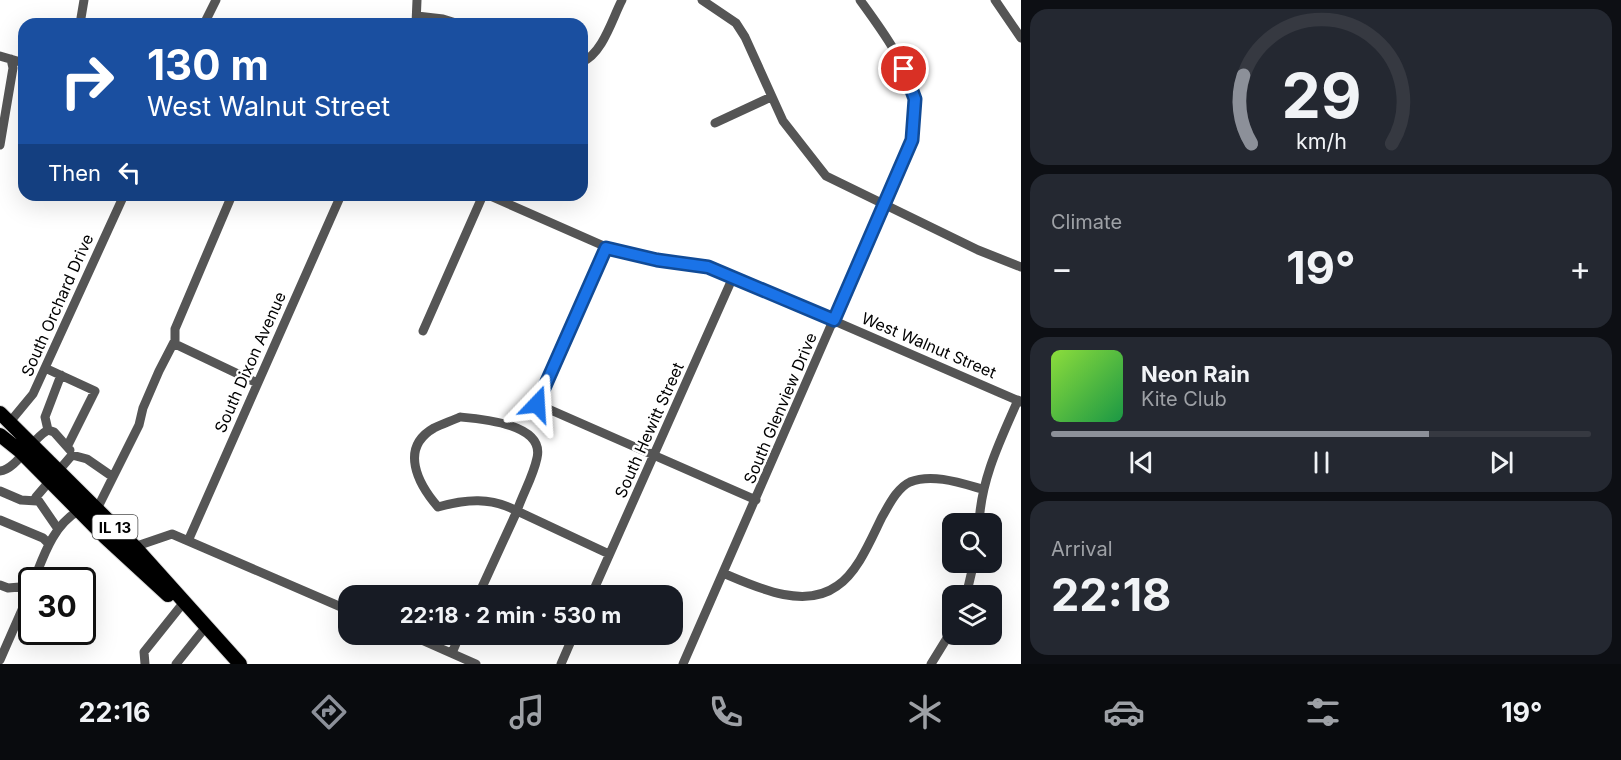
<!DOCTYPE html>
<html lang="en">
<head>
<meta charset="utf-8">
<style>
  :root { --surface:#171b24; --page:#242831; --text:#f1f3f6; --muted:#9ea1a6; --line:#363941; --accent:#8c9099 }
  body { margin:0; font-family:Inter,sans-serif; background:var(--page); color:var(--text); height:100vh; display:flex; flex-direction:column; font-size:22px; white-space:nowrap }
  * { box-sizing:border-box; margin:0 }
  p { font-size:20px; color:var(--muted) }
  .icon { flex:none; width:33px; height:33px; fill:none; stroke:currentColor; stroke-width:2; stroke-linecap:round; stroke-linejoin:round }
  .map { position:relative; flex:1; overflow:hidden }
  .panel { display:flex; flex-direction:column; gap:9px; padding:9px; background:#0d0f14; width:600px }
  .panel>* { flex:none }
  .hud { position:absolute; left:18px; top:18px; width:570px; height:183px; border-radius:18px; box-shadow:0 6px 24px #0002; background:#1a4fa0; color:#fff; overflow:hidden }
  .controls { position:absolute; left:942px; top:513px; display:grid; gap:12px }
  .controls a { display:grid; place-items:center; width:60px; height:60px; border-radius:12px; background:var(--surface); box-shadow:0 6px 24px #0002; font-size:30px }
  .speed { position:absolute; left:18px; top:567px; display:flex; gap:12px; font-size:30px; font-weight:700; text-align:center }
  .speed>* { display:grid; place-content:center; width:78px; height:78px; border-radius:50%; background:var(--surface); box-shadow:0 6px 24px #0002; line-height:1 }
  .speed .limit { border:3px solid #111; border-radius:9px; background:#fff; color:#111 }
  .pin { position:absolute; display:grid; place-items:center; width:51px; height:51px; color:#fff; margin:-26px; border:3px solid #fff; border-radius:50%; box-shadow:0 2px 6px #0007 }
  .me { position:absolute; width:66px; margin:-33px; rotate:20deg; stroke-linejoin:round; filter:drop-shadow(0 0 4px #0008) }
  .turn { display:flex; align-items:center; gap:21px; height:126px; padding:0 30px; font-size:27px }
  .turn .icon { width:78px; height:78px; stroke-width:2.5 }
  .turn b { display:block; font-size:42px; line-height:51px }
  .then { display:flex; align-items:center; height:57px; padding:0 30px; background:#0003; gap:12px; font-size:22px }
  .big { font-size:45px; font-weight:700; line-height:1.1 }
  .panel .card { flex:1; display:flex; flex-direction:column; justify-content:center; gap:9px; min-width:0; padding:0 21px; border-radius:18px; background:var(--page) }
  .panel .dial { align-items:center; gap:0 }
  .dial svg { height:156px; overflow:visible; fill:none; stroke:var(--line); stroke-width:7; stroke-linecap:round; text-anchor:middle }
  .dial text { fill:var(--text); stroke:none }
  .song { display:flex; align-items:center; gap:18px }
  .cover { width:72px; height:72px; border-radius:9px; background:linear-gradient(135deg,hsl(90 70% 55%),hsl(140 70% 35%)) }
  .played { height:6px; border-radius:3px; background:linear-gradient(90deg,var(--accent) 70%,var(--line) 70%) }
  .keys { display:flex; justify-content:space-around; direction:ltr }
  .heat { display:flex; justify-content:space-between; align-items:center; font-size:33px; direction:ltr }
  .trip { position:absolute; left:338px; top:585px; width:345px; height:60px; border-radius:18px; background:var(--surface); box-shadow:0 6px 24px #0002; font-weight:700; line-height:60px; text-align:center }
  .tabs { display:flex; height:96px; justify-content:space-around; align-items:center; background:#090b0e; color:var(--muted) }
  .tabs .icon { width:42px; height:42px }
  .tabs .on { color:var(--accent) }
  .tabs b { font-size:27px; color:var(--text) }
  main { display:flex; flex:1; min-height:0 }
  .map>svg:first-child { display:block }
</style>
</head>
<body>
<main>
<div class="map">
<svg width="1021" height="664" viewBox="0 0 1021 664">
  <rect width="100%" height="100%" fill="#fff"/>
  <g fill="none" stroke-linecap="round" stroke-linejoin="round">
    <!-- highway casing -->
    <g stroke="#dbdbdb" stroke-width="16">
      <path id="highway" d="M0,413L135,547L240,664
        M0,435L20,451L105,537L168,595"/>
    </g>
    <!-- minor -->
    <path stroke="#555" stroke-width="9" d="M702,0L736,23L745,37L783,121L826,176L978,250L1021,267
      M995,0L1021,38
      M417,16L443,19L459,24
      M80,24L84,0
      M204,24L216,0
      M416,24L417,0
      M0,56L24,63
      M582,62C603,53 612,19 622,0
      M715,123L771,97
      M0,145L13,68L11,59
      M232,195L175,329V344L257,383
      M488,195L613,250L708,267L733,277L1021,402
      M606,247L537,404L756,500
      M423,331L483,195
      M45,368L95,391L68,445
      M460,417C482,419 545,424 537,458C533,477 523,493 517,511C491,497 466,499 438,507C418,484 399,448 434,428C442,424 451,421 460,417Z
      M9,423L33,394L124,195
      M48,430L45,417L61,375
      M0,471C16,470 31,439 48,430L54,432L70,450
      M0,491L21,500L37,501
      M95,513L139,425L143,408L159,371L174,342
      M0,520L43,538L49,544
      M979,524C981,479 1000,441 1018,400
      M58,529L36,497L72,455L87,459L113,477
      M188,541L341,195
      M131,548L172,534L348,610
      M723,573C756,587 804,610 837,586C858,572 871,539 882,517C889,505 897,488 910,482C932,473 961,483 982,489
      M34,580C44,555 53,526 78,511
      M0,585L8,588L32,586
      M478,596L517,511L609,554
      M591,596L733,277
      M966,596L974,562
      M408,634L476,664
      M452,653L460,634
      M0,660L32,587
      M145,664L144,652L180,607
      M176,664L204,629
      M561,664L574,634
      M683,664L912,140C914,127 917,111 914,98C906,62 881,29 860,0
      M931,664L952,630"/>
    <!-- highway -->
    <use href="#highway" stroke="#000" stroke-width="14"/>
  </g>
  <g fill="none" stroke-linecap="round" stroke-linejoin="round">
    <!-- route casing -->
    <g stroke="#114b97" stroke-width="15">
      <path id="route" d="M537,404L606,248L657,260L708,267L834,320L912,140L915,99L904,69"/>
    </g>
    <!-- route -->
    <use href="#route" stroke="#1a73e8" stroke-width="10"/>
  </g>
  <g text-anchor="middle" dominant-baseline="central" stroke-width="5" stroke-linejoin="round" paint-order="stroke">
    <!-- shield labels -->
    <rect fill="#fff" stroke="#4c4c4c" stroke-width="1.5" x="92.5" y="515" width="45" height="24" rx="4.5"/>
    <g font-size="15" font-weight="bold" fill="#000">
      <text x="115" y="527">IL 13</text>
    </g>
    <!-- street labels -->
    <g font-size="16" fill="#000" stroke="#fff">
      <text transform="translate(57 305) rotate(-66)">South Orchard Drive</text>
      <text transform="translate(929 345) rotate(23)">West Walnut Street</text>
      <text transform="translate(250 362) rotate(-66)">South Dixon Avenue</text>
      <text transform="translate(780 408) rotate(-67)">South Glenview Drive</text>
      <text transform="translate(649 430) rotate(-66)">South Hewitt Street</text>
    </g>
  </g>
</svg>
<div class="controls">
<a><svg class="icon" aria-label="search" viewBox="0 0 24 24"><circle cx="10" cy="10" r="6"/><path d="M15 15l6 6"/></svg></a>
<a><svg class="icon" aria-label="layers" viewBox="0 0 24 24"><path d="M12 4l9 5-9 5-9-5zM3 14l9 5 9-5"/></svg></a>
</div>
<div class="speed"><div class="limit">30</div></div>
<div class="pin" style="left:904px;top:69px;background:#d93025"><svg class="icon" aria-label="arrive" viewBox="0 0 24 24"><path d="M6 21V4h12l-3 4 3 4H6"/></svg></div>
<svg class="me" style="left:537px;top:404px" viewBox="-20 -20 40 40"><path d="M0-17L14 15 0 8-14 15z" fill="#1a73e8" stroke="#fff" stroke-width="4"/></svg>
<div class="trip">22:18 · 2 min · 530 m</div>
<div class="hud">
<div class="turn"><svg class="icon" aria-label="right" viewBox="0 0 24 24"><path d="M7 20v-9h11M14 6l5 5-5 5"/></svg><div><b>130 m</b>West Walnut Street</div></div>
<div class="then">Then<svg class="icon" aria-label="left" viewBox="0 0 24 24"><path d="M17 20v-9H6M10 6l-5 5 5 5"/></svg></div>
</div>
</div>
<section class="panel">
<div class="card dial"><svg viewBox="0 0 100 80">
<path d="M14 69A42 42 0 1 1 86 69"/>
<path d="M14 69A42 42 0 0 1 10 34" stroke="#8c9099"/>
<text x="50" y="56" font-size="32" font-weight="700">29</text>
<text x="50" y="72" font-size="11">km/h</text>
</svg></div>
<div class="card"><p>Climate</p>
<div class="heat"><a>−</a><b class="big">19°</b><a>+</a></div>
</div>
<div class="card">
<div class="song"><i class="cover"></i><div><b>Neon Rain</b><p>Kite Club</p></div></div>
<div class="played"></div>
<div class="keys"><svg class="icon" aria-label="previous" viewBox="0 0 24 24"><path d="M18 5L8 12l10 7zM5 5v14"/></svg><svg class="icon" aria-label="pause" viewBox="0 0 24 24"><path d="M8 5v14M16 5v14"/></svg><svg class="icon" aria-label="next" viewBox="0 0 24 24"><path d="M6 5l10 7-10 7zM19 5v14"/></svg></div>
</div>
<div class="card"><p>Arrival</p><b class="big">22:18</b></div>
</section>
</main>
<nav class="tabs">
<b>22:16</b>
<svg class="icon on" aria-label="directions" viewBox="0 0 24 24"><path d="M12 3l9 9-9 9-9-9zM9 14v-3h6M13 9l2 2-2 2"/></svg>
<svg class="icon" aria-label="music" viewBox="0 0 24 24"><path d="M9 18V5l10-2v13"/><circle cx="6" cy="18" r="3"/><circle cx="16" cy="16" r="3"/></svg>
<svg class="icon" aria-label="phone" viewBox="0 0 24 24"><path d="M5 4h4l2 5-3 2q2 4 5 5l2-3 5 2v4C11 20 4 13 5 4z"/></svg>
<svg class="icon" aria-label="climate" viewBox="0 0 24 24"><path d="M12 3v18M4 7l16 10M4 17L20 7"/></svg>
<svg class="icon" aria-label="car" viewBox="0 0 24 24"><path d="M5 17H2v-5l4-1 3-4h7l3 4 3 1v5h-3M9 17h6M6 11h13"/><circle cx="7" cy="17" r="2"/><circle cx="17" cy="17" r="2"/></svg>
<svg class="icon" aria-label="filters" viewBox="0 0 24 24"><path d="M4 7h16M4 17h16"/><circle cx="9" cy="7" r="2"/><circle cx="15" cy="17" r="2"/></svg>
<b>19°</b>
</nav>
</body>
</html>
